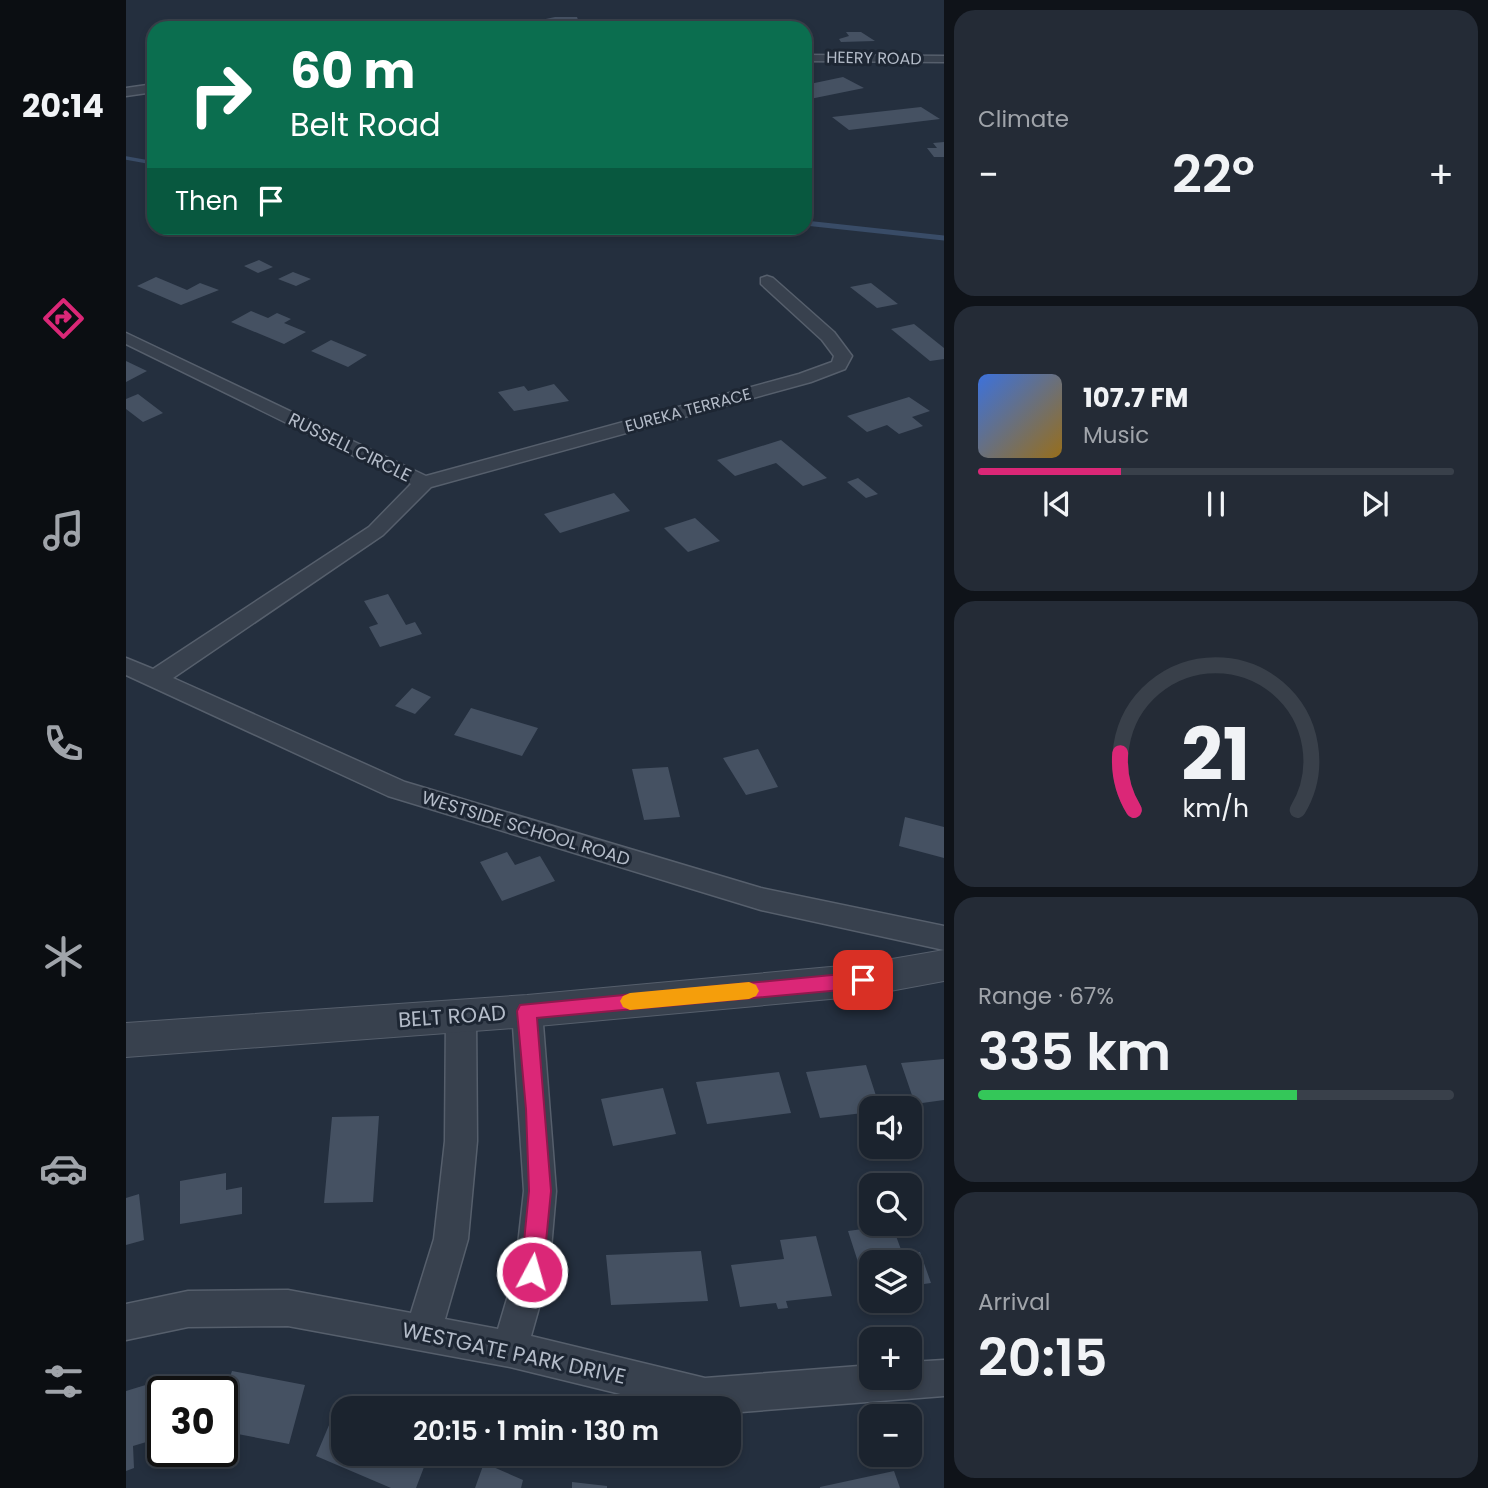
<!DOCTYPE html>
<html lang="en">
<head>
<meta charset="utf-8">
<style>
  :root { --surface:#1b232e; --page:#242b36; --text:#f1f3f6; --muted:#a0a4aa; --line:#39404a; --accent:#db2777 }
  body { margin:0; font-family:Poppins,sans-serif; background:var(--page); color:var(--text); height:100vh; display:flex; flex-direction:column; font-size:26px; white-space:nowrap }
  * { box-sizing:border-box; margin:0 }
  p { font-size:23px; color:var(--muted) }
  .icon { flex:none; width:38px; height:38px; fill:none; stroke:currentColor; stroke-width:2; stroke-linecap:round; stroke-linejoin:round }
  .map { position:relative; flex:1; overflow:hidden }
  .drawer { display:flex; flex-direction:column; gap:10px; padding:10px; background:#0f1319; width:544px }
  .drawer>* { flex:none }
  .top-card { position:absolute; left:21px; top:21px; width:665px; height:214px; border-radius:21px; box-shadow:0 4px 10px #0003,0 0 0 2px var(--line); background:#0b6e4f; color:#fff; overflow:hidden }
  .buttons { position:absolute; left:733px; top:1096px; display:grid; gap:14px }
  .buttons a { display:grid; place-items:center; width:63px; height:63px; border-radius:14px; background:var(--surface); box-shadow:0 4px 10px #0003,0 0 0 2px var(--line); font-size:35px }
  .speed { position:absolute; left:21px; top:1376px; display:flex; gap:14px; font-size:35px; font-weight:700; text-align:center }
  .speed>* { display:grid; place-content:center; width:91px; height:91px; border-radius:50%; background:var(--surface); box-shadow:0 4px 10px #0003,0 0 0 2px var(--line); line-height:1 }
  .speed .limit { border:4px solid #111; border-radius:10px; background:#fff; color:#111 }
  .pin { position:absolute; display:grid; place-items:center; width:60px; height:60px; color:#fff; margin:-30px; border-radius:14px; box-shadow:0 4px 10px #0006 }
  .me { position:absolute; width:77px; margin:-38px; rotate:6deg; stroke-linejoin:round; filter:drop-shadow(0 0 5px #0008) }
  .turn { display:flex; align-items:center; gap:24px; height:147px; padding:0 28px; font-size:32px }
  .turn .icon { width:91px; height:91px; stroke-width:2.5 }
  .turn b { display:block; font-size:49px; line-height:60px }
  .then { display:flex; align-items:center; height:66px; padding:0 28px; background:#0003; gap:14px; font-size:26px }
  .big { font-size:52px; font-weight:600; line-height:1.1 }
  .drawer .card { flex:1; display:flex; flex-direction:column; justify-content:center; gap:10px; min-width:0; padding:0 24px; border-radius:21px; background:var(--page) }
  .drawer .dial { align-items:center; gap:0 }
  .dial svg { height:182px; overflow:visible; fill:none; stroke:var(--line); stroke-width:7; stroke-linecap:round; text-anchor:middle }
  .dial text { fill:var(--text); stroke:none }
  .song { display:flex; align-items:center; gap:21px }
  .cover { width:84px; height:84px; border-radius:10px; background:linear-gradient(135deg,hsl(220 70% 55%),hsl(40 70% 35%)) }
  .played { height:7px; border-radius:4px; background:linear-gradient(90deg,var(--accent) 30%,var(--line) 30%) }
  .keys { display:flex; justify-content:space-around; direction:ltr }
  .heat { display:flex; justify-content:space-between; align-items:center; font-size:38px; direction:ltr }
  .charge { height:10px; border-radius:5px; background:linear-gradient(90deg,#34c759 67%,var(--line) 0) }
  .trip { position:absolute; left:205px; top:1396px; width:410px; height:70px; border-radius:21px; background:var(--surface); box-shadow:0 4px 10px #0003,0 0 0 2px var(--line); font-weight:600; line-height:70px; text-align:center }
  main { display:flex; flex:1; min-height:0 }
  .dock { display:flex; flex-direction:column; width:126px; justify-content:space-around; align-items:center; background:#0b0e12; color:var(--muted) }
  .dock .icon { width:49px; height:49px }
  .dock .current { color:var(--accent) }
  .dock b { font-size:32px; color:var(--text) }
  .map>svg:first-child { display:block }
</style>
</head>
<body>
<main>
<nav class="dock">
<b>20:14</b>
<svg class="icon current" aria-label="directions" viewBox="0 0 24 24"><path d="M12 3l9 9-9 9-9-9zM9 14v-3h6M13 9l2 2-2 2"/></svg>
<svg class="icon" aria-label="music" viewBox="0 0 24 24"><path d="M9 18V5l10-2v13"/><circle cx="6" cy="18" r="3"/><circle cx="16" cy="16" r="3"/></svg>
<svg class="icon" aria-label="phone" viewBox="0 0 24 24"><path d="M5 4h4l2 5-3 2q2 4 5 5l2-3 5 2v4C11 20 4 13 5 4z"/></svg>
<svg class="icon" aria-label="climate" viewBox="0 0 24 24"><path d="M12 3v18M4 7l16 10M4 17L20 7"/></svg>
<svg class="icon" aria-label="car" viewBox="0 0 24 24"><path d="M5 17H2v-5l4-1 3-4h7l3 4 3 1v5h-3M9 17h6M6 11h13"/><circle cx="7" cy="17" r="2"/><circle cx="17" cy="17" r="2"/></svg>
<svg class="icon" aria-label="filters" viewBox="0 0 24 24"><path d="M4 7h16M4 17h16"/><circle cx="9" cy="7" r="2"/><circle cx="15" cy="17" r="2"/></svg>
</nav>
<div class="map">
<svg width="818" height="1488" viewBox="0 0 818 1488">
  <rect width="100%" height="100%" fill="#242f3e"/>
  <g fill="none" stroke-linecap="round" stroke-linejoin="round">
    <!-- stream-far1 -->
    <path stroke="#394c67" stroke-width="3.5" d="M0,158L28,163"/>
    <!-- stream -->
    <path stroke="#394c67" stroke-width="5" d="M679,223L818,238"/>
  </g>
  <!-- building -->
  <path fill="#455162" d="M429,17H451L454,25L418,28L415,20Z
    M720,32H735L749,41L715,42L713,39L723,36Z
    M717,77L738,88L679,100V85Z
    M795,107L814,119L723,130L706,117Z
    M818,142V157H808L801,148H811L807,143Z
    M133,260L147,267L132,273L118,266Z
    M167,272L185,279L170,286L152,279Z
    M30,277L61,290L74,283L93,290L55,305L11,286Z
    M745,283L772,304L751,308L724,287Z
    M125,311L142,318L151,313L165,319L158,323L180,332L158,344L105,322Z
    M788,324L818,348V359L804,361L765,329Z
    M205,340L241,355L222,367L185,351Z
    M0,361L21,371L0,382Z
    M428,384L443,401L388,411L372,392L398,386L402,391Z
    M12,394L37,413L17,422L0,409V399Z
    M783,397L804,411L786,417L797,426L773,434L761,425L741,432L721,416Z
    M655,440L701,478L677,486L650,463L609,476L591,460Z
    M732,478L752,494L740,498L721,482Z
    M488,493L504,511L434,533L418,514Z
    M569,518L594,541L562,552L538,528Z
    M262,594L280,625L289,622L296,634L254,647L243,627L252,624L238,601Z
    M286,688L305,697L289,714L269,706Z
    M345,708L412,728L396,756L328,735Z
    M632,749L652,787L620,795L597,758Z
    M542,767L554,817L518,820L506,769Z
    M779,817L818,827V858L773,846Z
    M381,852L389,865L414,856L429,881L376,901L354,862Z
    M818,1059V1100L789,1104L775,1063Z
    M740,1065L754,1108H746V1112L694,1118L680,1072Z
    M653,1072L665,1113L581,1124L570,1082Z
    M537,1088L550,1134L487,1146L475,1099Z
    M253,1116L247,1202L198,1203L206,1117Z
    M100,1173V1190L116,1187V1214L54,1224V1181Z
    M13,1194L18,1240L0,1245V1198Z
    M766,1225L777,1255L794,1252L805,1283L784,1286V1262H746V1292L742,1293L722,1231Z
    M690,1236L706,1296L660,1301L662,1308L652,1309L650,1303L614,1307L605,1265L658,1259L654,1240Z
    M575,1251L582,1301L485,1305L480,1255Z
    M106,1371L179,1385L163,1444L96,1431V1402Z
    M49,1376L51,1391H37V1437L7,1446L8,1468L0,1471V1391Z
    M214,1399L238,1409H217V1454H303L290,1488H265L190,1456Z
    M358,1463L397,1480L395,1488H349Z
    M768,1471L774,1488H694V1487Z
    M446,1482L481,1486V1488H446Z"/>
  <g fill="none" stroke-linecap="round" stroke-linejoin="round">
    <!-- minor casing -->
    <g stroke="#565f6c" stroke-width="3">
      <path id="minor" d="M679,55L818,56V62L679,61Z
        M28,84V92L0,96V88Z
        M641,276L647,278L708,332L726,356L719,369L685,382L305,487L257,535L47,678L279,782L635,888L818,926V950L635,910L262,796L0,675V658L27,669L243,527L285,484L0,344V333L300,476L673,374L706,362L708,356L696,340L635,284V278Z
        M401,998L411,1002L416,1011L430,1191L423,1272L405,1336L579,1378L746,1365V1377H784V1362L818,1360V1396L602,1413V1409H556L384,1367L162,1326L62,1327L0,1340V1304L62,1291L162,1290L285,1313L308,1239L319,1141L320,1015L325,1006L335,1002L345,1006L350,1015L351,1141L342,1239L319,1319L372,1329L389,1272L398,1191L386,1011L391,1002Z"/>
    </g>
    <!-- tertiary casing -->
    <g stroke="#565f6c" stroke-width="2">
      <path id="tertiary" d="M818,950V981L737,996L401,1027L0,1057V1023L401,995L737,964Z"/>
    </g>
    <!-- minor -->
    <use href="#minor" fill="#38414e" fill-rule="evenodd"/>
    <!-- tertiary -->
    <use href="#tertiary" fill="#38414e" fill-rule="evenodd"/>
  </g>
  <!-- route -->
  <path fill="#db2777" stroke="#8e194d" stroke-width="2" d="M737,972L744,975L747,980L744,986L737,988L411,1018L425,1191L417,1272L414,1280L406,1283L398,1280L395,1272L403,1191L400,1109L391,1011L394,1005Z"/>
  <!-- slow -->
  <path fill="#f59e0b" d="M623,982L630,985L633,991L630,996L623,999L504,1010L497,1007L494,1001L497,996L504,993Z"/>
  <g text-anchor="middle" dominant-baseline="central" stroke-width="6" stroke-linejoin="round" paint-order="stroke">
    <!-- far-street labels -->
    <g font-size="16" fill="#b4bcc9" stroke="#1d2633">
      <text transform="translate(748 58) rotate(1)">HEERY ROAD</text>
      <text transform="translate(562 410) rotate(-15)">EUREKA TERRACE</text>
    </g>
    <!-- street labels -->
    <g font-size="18" fill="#b4bcc9" stroke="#1d2633">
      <text transform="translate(224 447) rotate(26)">RUSSELL CIRCLE</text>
      <text transform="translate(400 828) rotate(17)">WESTSIDE SCHOOL ROAD</text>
    </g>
    <!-- near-street labels -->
    <g font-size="21" fill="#b4bcc9" stroke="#1d2633">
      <text transform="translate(326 1016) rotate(-4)">BELT ROAD</text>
      <text transform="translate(388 1353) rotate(12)">WESTGATE PARK DRIVE</text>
    </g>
  </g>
</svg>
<div class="buttons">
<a><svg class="icon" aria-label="sound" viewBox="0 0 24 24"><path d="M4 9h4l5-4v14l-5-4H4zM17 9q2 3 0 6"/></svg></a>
<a><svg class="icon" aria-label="search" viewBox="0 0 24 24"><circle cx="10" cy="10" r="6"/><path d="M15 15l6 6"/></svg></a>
<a><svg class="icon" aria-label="layers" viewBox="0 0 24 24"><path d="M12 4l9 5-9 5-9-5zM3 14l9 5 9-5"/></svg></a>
<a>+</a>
<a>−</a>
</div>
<div class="speed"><div class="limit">30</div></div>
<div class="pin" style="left:737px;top:980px;background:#d93025"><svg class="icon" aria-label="arrive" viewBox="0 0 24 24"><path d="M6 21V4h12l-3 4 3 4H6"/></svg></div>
<svg class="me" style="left:406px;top:1272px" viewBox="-20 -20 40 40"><circle r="17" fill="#db2777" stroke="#fff" stroke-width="3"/><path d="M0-11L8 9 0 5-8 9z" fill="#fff"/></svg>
<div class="trip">20:15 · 1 min · 130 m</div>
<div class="top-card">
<div class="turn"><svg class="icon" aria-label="right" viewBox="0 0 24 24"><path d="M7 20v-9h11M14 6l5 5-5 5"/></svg><div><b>60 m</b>Belt Road</div></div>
<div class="then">Then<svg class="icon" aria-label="arrive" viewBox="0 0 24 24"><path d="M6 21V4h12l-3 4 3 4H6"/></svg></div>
</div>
</div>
<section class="drawer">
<div class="card"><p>Climate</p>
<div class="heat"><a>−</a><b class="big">22°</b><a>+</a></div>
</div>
<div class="card">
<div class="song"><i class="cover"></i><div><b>107.7 FM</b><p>Music</p></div></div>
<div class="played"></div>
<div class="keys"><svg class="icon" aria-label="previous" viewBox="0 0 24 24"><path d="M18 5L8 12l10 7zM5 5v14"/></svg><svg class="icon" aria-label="pause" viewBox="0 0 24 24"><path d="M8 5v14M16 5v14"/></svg><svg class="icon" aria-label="next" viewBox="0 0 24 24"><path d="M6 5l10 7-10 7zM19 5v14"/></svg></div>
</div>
<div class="card dial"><svg viewBox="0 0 100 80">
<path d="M14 69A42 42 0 1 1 86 69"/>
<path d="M14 69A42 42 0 0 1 8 44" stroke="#db2777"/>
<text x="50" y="56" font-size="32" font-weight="700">21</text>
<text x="50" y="72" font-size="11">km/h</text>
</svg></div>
<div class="card"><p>Range · 67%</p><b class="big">335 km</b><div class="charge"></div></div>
<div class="card"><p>Arrival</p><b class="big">20:15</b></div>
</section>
</main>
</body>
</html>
